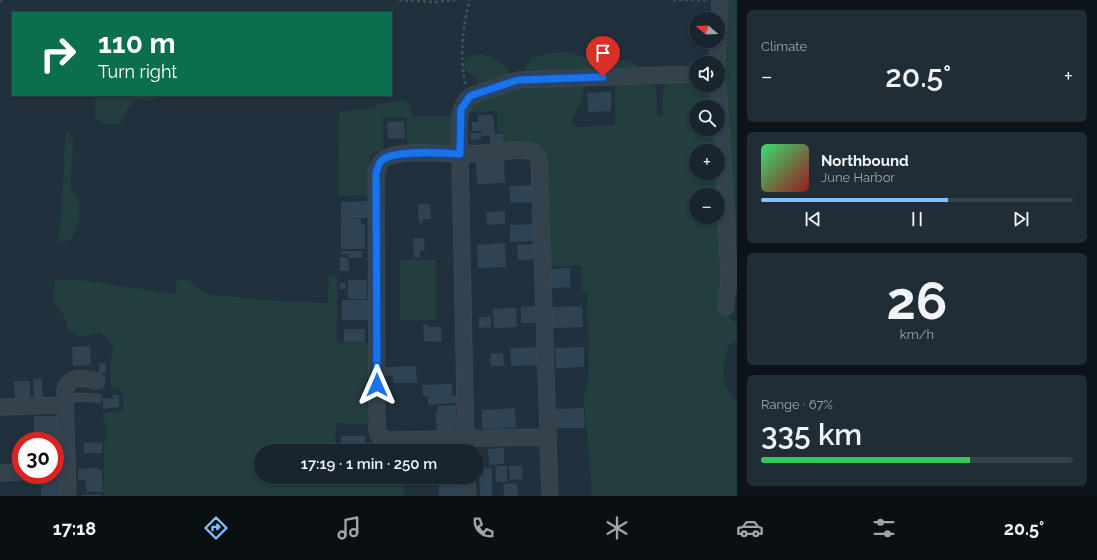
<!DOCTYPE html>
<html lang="en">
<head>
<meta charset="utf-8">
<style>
  :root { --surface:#18252e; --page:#212d36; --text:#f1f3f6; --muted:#9fa5aa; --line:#36424a; --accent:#7fc2ff }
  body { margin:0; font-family:Raleway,sans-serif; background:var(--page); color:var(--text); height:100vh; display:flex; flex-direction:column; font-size:15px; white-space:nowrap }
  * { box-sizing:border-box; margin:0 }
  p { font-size:13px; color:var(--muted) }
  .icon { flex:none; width:22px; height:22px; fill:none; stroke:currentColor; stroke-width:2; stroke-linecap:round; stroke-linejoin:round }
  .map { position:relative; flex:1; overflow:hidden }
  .side { display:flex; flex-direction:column; gap:10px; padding:10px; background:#0d1419; width:360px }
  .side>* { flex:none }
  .hud { position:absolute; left:12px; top:12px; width:380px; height:84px; border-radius:0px; box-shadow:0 2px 6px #0003,0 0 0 1px var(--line); background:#0b6e4f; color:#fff; overflow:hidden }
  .needle { width:26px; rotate:289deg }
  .tools { position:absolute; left:689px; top:12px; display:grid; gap:8px }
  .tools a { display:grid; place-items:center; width:36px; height:36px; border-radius:50%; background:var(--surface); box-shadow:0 2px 6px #0003,0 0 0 1px var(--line); font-size:20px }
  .speed { position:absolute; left:12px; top:432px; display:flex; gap:8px; font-size:20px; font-weight:700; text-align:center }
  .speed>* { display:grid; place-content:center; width:52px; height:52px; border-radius:50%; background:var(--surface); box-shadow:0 2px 6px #0003,0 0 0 1px var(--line); line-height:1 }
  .speed .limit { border:6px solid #d22; background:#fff; color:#111 }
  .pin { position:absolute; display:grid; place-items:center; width:34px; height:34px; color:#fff; margin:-41px -17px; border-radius:50% 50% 50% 0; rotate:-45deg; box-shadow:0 0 4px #0007 }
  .pin .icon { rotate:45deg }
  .me { position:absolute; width:44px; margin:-22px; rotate:0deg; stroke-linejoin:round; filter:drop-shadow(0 0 3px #0008) }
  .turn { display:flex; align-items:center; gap:14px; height:84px; padding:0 20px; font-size:18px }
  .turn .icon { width:52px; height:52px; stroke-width:2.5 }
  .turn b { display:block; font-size:28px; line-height:34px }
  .big { font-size:30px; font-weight:600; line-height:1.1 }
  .side .tile { flex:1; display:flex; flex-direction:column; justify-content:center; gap:6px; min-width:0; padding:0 14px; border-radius:6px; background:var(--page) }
  .side .dial { align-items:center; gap:0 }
  .dial b { font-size:52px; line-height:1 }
  .song { display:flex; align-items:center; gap:12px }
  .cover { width:48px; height:48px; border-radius:6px; background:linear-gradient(135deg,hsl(140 70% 55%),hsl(0 70% 35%)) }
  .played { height:4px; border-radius:2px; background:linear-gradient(90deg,var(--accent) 60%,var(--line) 60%) }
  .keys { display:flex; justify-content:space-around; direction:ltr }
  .heat { display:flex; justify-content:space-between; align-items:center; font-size:22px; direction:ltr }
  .charge { height:6px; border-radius:3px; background:linear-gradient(90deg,#34c759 67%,var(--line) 0) }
  .trip { position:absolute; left:254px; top:444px; width:230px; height:40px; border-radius:20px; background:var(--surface); box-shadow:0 2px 6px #0003,0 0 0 1px var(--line); font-weight:600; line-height:40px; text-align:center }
  .tab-bar { display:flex; height:64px; justify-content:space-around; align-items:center; background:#0a0f12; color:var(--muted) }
  .tab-bar .icon { width:28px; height:28px }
  .tab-bar .active { color:var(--accent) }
  .tab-bar b { font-size:18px; color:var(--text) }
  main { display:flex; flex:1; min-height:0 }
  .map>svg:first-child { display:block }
</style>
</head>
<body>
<main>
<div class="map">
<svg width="737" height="496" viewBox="0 0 737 496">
  <rect width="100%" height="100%" fill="#20313d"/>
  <!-- green -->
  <path fill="#223e3e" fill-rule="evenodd" d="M724,0H737V272L735,270C729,180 720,90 724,0Z
    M570,52L595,62L627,60L646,70L527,74L525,70L532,58L552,53Z
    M477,54C489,54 506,62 511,74L480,87L475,76L466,70L464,65L466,59Z
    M679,79H696V85H714L716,107H696V129H717C720,181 724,232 724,284C724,293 720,301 721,311L735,322L737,326V341L729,345C722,363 718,387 737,400V496H592L584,399L589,371L587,293L582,291V268L581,266L548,267L545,168C542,143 525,145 505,146L504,132H498L497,111L465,112L472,99L515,83H584L582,100L571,122L577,127L615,125V85L618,82L642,81L654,84L656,89L657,115H663L662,94L666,84ZM696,151H718V173H696ZM696,195H718V217H696Z
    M96,95H190L183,97L163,96L150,101L137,99L127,109L119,125L103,123L94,116Z
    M402,100L409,104L413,116H455L453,147L407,150V117L383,118V151L372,153L370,155L369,195L338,196L339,112L372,108L378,104Z
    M66,132L71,134L74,142L70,183C71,190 75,194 78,201C82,213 77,228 72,239L59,243Z
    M400,260H436V320H400Z
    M329,276H337V343H370L368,424L336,423L334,451H261V477H333V483H404V496H104V445L107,432L103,417L105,413L123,410V393L117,388H111V358L114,350L106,336L99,333L81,337L68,331C67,319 61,310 53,302L55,279L87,281L176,294V285L178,279L189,281L206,294L264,300L328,303Z"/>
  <!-- building -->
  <path fill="#2f4352" d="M611,92V111L588,112L587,93Z
    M478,115H493L495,134L503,133L504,144L490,145V136H482V131H472V122H478Z
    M404,121L405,138L388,139L387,122Z
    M470,133H481V139L470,140Z
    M504,159L505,183L477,184L476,160Z
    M538,185V202L510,203L509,186Z
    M368,201V218L341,219V202Z
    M418,204H430L431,219H423V223H419Z
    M505,211V224L487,225L486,212Z
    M341,219H361V224H365V249H341Z
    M535,224V241L510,242V225Z
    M413,238H424L425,251H420V257L414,258Z
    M505,243L506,267L478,268L477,245Z
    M536,244V259L518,260L517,245Z
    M341,251H362V258H348V254H340Z
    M340,257H346L347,260H349V271H340Z
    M570,268L571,287L549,288V269Z
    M348,280H367V299H348Z
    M340,283H346V289H340Z
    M342,300H368L369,320H342Z
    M537,306L538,323H521V307Z
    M582,306L583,327L553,328L552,307Z
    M516,308L517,327L494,328L493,309Z
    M479,317H491V327L479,328Z
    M423,325H428V327H441L442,342L424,341Z
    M344,329H365V342H344Z
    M90,346L91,365L73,366L72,347Z
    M540,347L541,365L511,366L510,348Z
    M584,347V367L556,368L555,348Z
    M503,353L504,366H491L490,354Z
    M99,363H106V373L99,374Z
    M416,366L417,383H393V376H384V367Z
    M42,378L43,400L34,401L33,379Z
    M14,381H30V403L15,404Z
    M452,384V396H458L459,403L428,405V396H423L422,385Z
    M112,395H119V407L103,409V399L113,398Z
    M456,405L457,429H453V431H437L435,414L438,413V406Z
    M515,408L516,428L482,429V410Z
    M584,408L585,428H556V409Z
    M34,416H59V440H34Z
    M341,436H365V451H341Z
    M102,442V453H84V443Z
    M504,448V464L489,465L488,449Z
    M495,466H507V482H496Z
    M509,466H522L523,479L510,480Z
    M98,468V470H102L103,492H87L85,480H78V469Z
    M479,468H492V496H480Z
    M41,477H63V496H41Z
    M411,477H431V481H411Z
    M439,477H462V496H439Z
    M517,483L518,496H504L503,484Z
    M100,494L101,496H81V495Z"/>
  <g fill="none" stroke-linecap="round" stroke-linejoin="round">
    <!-- lane casing -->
    <g stroke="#414e59" stroke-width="9">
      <path id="lane" d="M64,397L98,398"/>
    </g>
    <!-- street casing -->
    <g stroke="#414e59" stroke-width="17">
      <path id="street" d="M717,63L720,0
        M718,85C723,149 726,213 729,277C730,287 725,297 726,307
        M0,407L64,405
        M548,437L389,440L379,436L377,430L376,172C379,166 380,161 386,158C401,149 442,154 459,154C481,155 502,150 524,150L533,152L539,159L550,496
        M466,451L460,155C460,136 454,105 473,95L518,80L696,74
        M0,473L21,472
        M467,477L468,496
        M68,496L65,390C71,374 83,378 97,381"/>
    </g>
    <!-- path -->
    <path stroke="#3b5755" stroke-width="2.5" stroke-dasharray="3 3" stroke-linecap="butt" d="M399,0L434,2L455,0
      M673,0H707
      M0,1L2,0
      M465,84C460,57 462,26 470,0"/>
    <!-- lane -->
    <use href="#lane" stroke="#34424d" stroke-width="8"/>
    <!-- street -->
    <use href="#street" stroke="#34424d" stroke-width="16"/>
  </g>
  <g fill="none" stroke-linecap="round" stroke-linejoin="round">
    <!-- route casing -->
    <g stroke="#114b97" stroke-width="10">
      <path id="route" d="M377,385L376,172C378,169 378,164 381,161C394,149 442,153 460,154L461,109L470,96L518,80L603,77"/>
    </g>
    <!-- route -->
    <use href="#route" stroke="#1a73e8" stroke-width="7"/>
  </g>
</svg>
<div class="tools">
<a><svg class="needle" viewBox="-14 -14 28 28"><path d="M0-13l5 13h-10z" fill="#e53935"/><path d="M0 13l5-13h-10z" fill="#9fa5aa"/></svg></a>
<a><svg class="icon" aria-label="sound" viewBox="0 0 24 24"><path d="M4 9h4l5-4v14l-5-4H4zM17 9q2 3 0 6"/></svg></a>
<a><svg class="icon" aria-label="search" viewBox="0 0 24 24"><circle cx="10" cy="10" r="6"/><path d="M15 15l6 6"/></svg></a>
<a>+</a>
<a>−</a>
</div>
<div class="speed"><div class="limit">30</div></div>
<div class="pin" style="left:603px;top:77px;background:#d93025"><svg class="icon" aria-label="arrive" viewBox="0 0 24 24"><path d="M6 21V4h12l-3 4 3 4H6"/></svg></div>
<svg class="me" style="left:377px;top:385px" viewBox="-20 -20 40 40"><path d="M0-17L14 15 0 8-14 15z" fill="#1a73e8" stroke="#fff" stroke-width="4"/></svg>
<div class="trip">17:19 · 1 min · 250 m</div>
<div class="hud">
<div class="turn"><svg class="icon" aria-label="right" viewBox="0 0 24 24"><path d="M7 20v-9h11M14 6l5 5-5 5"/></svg><div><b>110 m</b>Turn right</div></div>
</div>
</div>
<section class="side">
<div class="tile"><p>Climate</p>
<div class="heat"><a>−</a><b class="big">20.5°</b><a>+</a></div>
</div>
<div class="tile">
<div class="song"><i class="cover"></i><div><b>Northbound</b><p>June Harbor</p></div></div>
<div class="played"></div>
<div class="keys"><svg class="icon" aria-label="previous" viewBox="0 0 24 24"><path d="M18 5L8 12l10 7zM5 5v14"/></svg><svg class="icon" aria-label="pause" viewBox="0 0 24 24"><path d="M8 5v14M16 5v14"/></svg><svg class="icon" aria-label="next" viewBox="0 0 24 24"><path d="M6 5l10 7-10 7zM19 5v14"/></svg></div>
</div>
<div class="tile dial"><b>26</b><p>km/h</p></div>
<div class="tile"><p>Range · 67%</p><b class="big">335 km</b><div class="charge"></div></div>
</section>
</main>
<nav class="tab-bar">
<b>17:18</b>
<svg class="icon active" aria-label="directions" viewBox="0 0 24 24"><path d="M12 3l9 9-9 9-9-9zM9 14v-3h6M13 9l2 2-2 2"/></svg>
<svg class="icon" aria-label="music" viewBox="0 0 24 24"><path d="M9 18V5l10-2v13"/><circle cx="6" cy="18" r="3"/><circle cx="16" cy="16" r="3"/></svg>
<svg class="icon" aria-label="phone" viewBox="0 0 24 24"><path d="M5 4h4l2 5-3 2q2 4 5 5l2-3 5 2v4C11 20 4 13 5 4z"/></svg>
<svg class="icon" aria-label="climate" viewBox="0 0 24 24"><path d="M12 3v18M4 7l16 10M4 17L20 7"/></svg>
<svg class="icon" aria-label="car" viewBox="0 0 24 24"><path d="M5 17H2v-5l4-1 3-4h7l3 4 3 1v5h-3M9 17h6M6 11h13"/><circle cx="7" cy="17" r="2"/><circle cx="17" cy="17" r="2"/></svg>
<svg class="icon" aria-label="filters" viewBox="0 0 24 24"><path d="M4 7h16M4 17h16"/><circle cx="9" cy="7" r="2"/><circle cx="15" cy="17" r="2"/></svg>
<b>20.5°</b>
</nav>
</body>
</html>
